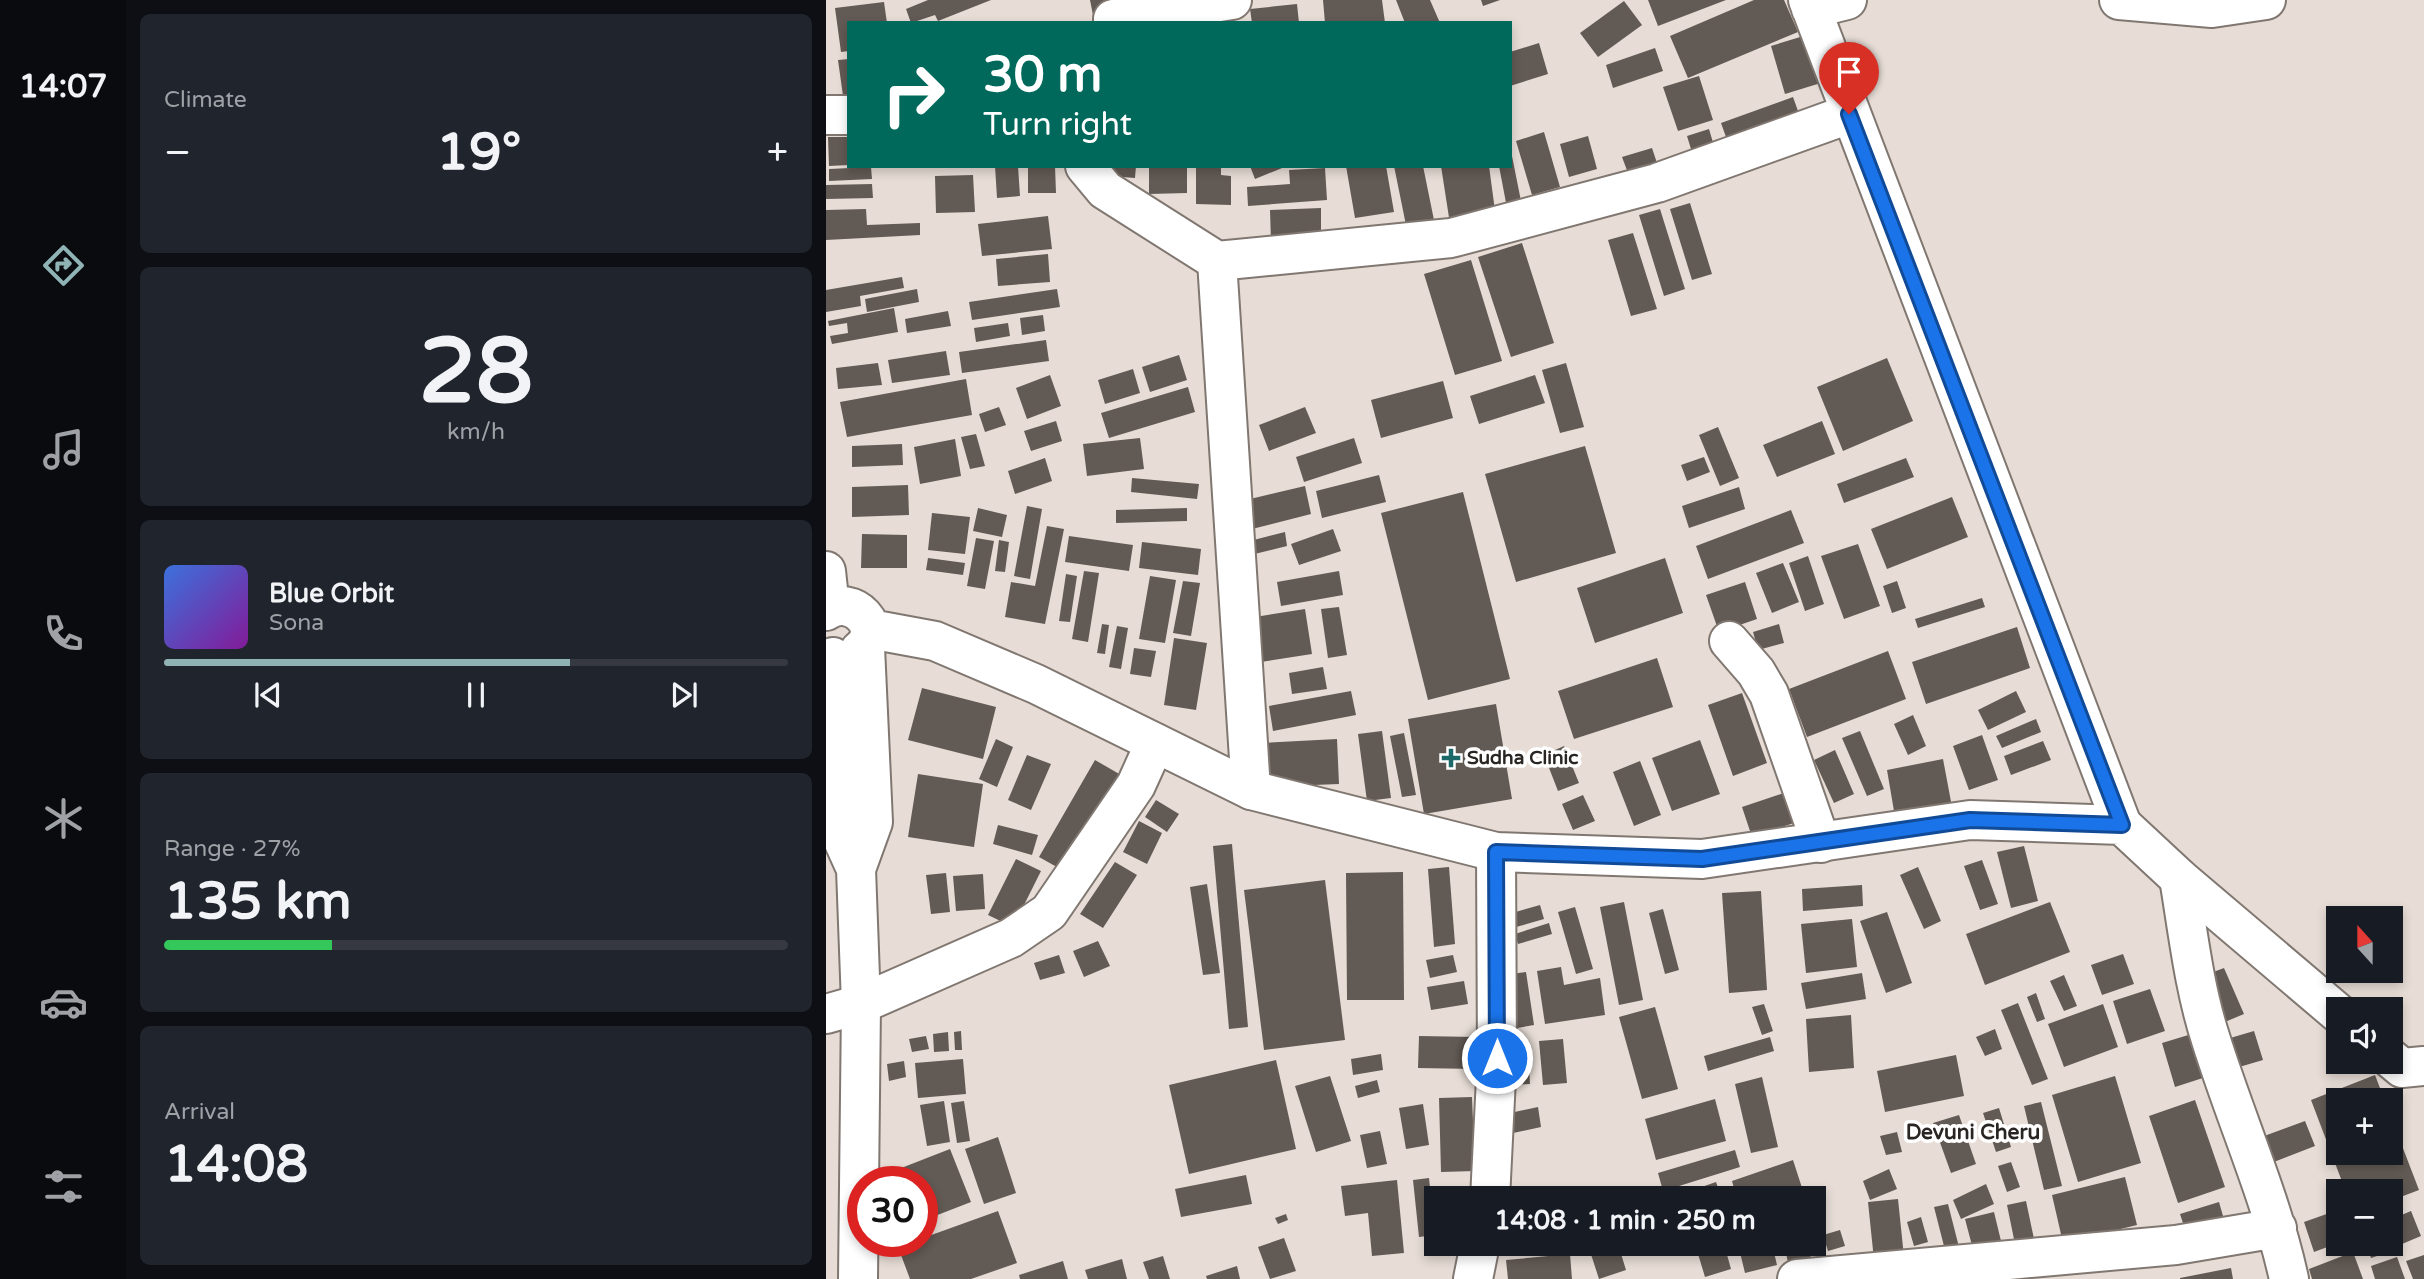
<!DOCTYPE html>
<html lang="en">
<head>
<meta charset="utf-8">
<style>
  :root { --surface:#171b24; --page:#20242c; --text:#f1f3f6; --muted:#9ea1a6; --line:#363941; --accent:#90b4b6 }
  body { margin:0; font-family:"Varela Round",sans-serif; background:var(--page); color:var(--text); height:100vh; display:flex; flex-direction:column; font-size:26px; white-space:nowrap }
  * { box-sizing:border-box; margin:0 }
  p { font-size:23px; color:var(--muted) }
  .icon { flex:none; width:38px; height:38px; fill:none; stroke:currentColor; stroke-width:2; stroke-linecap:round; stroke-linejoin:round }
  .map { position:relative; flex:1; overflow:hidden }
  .drawer { display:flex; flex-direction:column; gap:14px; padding:14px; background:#0d0f14; width:700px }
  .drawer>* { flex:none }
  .top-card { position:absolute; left:21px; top:21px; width:665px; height:147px; border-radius:0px; box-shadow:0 4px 10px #0003; background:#00695c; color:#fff; overflow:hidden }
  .needle { width:46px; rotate:339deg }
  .fabs { position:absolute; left:1500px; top:906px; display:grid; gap:14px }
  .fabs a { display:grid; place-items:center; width:77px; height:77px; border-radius:0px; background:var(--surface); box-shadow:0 4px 10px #0003; font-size:35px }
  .speed { position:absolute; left:21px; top:1166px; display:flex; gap:14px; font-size:35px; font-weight:700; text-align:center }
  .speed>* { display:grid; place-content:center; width:91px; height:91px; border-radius:50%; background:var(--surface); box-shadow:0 4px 10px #0003; line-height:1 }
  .speed .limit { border:10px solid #d22; background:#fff; color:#111 }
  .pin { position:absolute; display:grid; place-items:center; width:60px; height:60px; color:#fff; margin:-72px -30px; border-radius:50% 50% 50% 0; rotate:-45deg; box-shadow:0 0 7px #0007 }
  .pin .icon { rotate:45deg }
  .me { position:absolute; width:77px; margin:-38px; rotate:0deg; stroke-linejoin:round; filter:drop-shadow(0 0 5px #0008) }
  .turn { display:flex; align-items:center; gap:24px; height:147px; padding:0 21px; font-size:32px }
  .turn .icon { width:91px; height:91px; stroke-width:2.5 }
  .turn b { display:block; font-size:49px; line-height:60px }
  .big { font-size:52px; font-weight:700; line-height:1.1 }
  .drawer .widget { flex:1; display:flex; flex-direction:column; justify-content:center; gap:10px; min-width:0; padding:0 24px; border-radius:10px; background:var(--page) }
  .drawer .dial { align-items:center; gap:0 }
  .dial b { font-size:91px; line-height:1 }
  .song { display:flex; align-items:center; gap:21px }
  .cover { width:84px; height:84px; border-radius:10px; background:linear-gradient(135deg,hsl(220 70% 55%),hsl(290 70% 35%)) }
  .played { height:7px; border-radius:4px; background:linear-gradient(90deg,var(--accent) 65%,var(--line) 65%) }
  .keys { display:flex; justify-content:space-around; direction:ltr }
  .heat { display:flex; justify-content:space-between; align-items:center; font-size:38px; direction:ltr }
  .charge { height:10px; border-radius:5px; background:linear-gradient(90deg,#34c759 27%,var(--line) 0) }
  .trip { position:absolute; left:598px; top:1186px; width:402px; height:70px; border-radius:0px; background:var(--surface); box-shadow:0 4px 10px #0003; font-weight:700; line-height:70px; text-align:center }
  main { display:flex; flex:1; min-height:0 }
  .tab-bar { display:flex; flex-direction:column; width:126px; justify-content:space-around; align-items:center; background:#090b0e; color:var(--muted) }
  .tab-bar .icon { width:49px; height:49px }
  .tab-bar .on { color:var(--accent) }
  .tab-bar b { font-size:32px; color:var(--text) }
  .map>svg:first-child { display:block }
</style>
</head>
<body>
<main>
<nav class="tab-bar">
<b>14:07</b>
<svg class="icon on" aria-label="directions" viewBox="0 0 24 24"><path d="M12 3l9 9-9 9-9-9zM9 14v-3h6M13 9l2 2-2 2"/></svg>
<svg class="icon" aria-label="music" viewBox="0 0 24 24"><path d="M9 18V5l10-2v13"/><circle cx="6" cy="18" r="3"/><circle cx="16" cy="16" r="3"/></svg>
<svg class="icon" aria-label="phone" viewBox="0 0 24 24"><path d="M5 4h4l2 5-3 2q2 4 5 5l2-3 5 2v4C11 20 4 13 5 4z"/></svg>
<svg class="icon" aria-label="climate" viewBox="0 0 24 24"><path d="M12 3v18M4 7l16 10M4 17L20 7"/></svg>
<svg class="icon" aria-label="car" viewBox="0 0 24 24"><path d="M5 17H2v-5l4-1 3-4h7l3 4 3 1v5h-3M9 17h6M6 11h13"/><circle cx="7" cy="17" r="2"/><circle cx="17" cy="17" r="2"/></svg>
<svg class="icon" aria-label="filters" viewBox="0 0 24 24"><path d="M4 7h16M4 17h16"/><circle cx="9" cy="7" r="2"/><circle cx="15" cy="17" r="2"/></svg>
</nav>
<section class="drawer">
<div class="widget"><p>Climate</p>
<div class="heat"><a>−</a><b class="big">19°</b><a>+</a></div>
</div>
<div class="widget dial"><b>28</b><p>km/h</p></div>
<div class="widget">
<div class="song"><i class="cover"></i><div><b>Blue Orbit</b><p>Sona</p></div></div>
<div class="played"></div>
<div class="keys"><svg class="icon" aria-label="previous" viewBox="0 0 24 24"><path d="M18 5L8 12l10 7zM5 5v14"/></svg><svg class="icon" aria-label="pause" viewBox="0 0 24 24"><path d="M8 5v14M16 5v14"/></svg><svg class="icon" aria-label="next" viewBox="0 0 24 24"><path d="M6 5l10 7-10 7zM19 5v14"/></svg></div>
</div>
<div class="widget"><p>Range · 27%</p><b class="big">135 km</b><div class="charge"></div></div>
<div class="widget"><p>Arrival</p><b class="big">14:08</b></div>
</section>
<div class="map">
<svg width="1598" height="1279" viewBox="0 0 1598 1279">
  <rect width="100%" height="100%" fill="#e7ddd6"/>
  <!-- building -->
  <path fill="#625a54" d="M102,0H165L112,21L109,15L85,23L80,9Z
    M264,0H292L294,9L267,15Z
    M497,0H556L559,23H499Z
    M570,0H604L614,23H579Z
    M655,0H674L657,6Z
    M822,0H900L832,26Z
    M928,0H958L972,32L862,78L844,36Z
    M798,1L816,25L772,57L754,33Z
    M58,2L61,23H23V51L15,52L9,8Z
    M471,4L473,23H426L424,9Z
    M984,34L998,82L959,94L945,46Z
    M713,43L722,74L684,86V52Z
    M829,48L837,71L787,88L780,65Z
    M23,59V103H18L12,60Z
    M873,76L887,120L852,131L837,87Z
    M967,97L977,125L905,151L895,123Z
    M883,129L891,156L869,162L861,136Z
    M718,132L734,187L706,195L690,141Z
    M762,136L771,169L743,177L734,144Z
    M2,137H23V165L3,166Z
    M826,148L834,172L805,181L796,157Z
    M685,151L696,206L681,208L673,166H684Z
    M169,166H192L194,196L171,198Z
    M202,166H229L230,193H202Z
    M271,166H310L309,178L270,175Z
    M323,166H361V193L323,194Z
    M370,166H395V175L405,176V205L370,204Z
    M424,166H461L429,179Z
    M520,166H560L568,212L529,218Z
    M568,166H597L610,230L582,235Z
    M615,166H663L670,218L624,224Z
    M45,167L46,179L3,181V169Z
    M499,168L501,200L422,206L421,187L464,184L463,170Z
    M147,175L149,212L110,213L109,176Z
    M46,184L47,198L0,199V185Z
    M864,203L886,274L866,280L844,209Z
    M495,208V240L445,242L444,210Z
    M40,209L41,225L94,223V235L0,240V210Z
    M834,209L859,289L838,296L813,215Z
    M222,216L226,249L156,256L152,224Z
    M807,233L831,309L805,316L782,240Z
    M696,243L728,343L685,357L652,257Z
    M222,254L224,282L172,286L170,259Z
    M645,260L676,361L629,375L598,274Z
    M76,277L78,288L34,296L35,306L0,312V290Z
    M91,289L93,302L41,312L39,299Z
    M231,289L234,307L146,320L143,302Z
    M68,308L72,332L6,344L4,336L22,333L21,323L3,326L2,321Z
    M122,311L125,326L81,333L79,319Z
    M217,315L219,331L196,335L194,318Z
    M182,323L184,336L150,342L148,328Z
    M220,340L223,361L136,373L133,352Z
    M120,351L124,375L66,383L62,360Z
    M353,355L361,380L324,392L316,367Z
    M1061,358L1087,421L1017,451L991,387Z
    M52,363L56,385L12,389L10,368Z
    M740,363L758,427L734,433L716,370Z
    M307,369L314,393L279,404L272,380Z
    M224,375L235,406L201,419L190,388Z
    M709,375L719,403L653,424L644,396Z
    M140,379L146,415L21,437L14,402Z
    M617,381L627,418L555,438L545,400Z
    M362,387L369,412L283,438L275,413Z
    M173,407L180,425L159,432L153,414Z
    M479,407L490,433L443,451L433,425Z
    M230,421L236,441L205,451L198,431Z
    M996,421L1009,454L951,477L937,445Z
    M892,427L913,478L894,486L873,435Z
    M150,434L159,466L144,469L135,437Z
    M314,438L318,469L261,476L257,444Z
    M528,438L536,463L478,482L470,457Z
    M129,439L135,476L94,484L88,447Z
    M76,444L77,465L26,467V446Z
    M759,446L790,553L690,582L659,474Z
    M878,457L884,472L861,481L855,465Z
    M219,458L226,481L189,494L182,471Z
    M1080,458L1088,477L1018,503L1011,484Z
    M553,475L560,502L496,518L490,491Z
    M306,478L373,484L371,499L305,492Z
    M82,485L83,515L26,517V487Z
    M479,486L485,514L426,529L420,500Z
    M913,487L919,509L863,528L856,506Z
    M637,492L684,679L602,700L555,513Z
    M1126,497L1142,537L1061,569L1045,529Z
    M201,506L216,509L204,579L188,576Z
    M152,508L181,515L176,537L147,531Z
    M361,508V521L290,523V510Z
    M965,510L978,543L882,579L870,546Z
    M106,513L144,517L139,554L102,550Z
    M221,526L238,529L219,624L179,617L185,582L209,586Z
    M507,529L515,551L473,565L465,544Z
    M459,532L461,546L420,556L416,543Z
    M36,534L81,535V568H35Z
    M243,536L307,545L303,571L239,562Z
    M150,538L168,541L159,589L141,586Z
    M173,540L183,542L179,572L169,571Z
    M316,542L375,549L372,575L313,568Z
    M1032,544L1054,606L1018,619L995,556Z
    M982,556L998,604L979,611L963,563Z
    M102,558L139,563L137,575L100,570Z
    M839,558L857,613L769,643L751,588Z
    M957,563L973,602L946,613L930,573Z
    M258,571L273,573L262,642L246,639Z
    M513,571L517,595L455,606L451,582Z
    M240,574L251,576L244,622L233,621Z
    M324,576L350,580L339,643L313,639Z
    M357,581L374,583L365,636L347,633Z
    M1071,581L1080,608L1066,613L1057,586Z
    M919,582L931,619L893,632L880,595Z
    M1156,598L1159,607L1092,628L1089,619Z
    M513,607L521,655L502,658L495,609Z
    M479,609L486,654L435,662L429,617Z
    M276,624L283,625L279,654L271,653Z
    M953,624L958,643L932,650L927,632Z
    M291,626L302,628L295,669L283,667Z
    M1191,627L1204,668L1100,704L1086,662Z
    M348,638L381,643L370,710L338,705Z
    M308,648L330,651L325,677L304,674Z
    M1062,651L1080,699L981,737L963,689Z
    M831,658L847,707L748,739L732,691Z
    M497,667L501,689L466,694L463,673Z
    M96,688L170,707L157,759L82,740Z
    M525,691L530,715L447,731L443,706Z
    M1190,691L1200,712L1162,730L1152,710Z
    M916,693L941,763L907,776L882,705Z
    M670,704L686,799L598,814L582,719Z
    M1087,715L1100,746L1082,755L1068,724Z
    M1210,719L1215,732L1176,748L1170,736Z
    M556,731L565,798L541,801L532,734Z
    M1034,731L1058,789L1041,796L1016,738Z
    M578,733L590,795L576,797L564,736Z
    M1156,735L1172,780L1143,790L1127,746Z
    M170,739L187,747L171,787L153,779Z
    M511,739L513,784L440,787L437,743Z
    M874,740L894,794L846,811L826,758Z
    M1217,741L1225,760L1185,775L1178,756Z
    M738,746L753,783L732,791L718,755Z
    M1009,750L1028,794L1008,803L988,760Z
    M201,755L225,764L205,810L182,800Z
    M1117,759L1126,807L1069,817L1061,770Z
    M269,760L295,775L238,871L213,857Z
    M814,761L835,815L808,826L787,772Z
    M92,774L157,784L148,847L82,837Z
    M964,791L974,821L926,837L916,807Z
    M757,795L769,821L747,830L736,804Z
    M330,800L353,814L341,832L319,817Z
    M313,821L336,833L321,864L297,852Z
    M172,825L212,835L206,855L167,844Z
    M406,844L422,1027L403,1029L387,846Z
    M1198,846L1212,901L1185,908L1171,852Z
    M190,859L215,871L187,927L162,915Z
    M1156,860L1172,904L1154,910L1138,866Z
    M289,862L311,875L277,928L254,914Z
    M623,867L629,944L608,947L602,869Z
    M1092,867L1115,921L1098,929L1074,875Z
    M577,872L578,1000H521L520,873Z
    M120,873L124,912L105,914L100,875Z
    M157,874L159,909L130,911L127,876Z
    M499,880L519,1040L438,1050L418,890Z
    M381,884L394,973L377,975L364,887Z
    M1036,885L1037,906L977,911L976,889Z
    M935,891L941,990L903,993L896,893Z
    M798,902L817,1000L793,1005L774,907Z
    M1224,902L1244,952L1159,985L1140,934Z
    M714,905L718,919L683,929L679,915Z
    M749,907L767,969L750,974L732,912Z
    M837,909L853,970L839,974L823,913Z
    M1061,912L1086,983L1060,993L1034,921Z
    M1026,919L1031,967L980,973L975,924Z
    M723,923L726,934L692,944L689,934Z
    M272,941L284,966L258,977L247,951Z
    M1297,954L1308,984L1276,995L1265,965Z
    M233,955L239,973L214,980L208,963Z
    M627,955L631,972L604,978L600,960Z
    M735,967L738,985L774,978L779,1015L719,1024L711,971Z
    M1398,968L1418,1014L1394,1024L1374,977Z
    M700,972L708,1025L685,1029L678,975Z
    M1036,973L1040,999L980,1009L975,983Z
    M1238,975L1251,1006L1238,1011L1224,981Z
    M638,981L642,1004L605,1010L601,987Z
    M1324,989L1339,1031L1301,1044L1287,1001Z
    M1210,993L1219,1019L1211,1022L1201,997Z
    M1192,1003L1222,1079L1206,1085L1175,1010Z
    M938,1004L947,1031L936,1035L926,1007Z
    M1277,1004L1292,1047L1238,1067L1222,1024Z
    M829,1007L852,1089L816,1099L793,1017Z
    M1025,1015L1028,1068L983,1072L980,1019Z
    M1169,1029L1176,1049L1159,1056L1150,1037Z
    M135,1031L136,1050H129L128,1032Z
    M1428,1031L1437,1060L1403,1070L1394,1041Z
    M122,1032L123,1051L108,1052L107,1034Z
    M1369,1033L1383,1076L1349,1087L1336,1043Z
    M100,1036L103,1049L86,1052L83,1039Z
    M593,1036L651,1037L650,1069L592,1068Z
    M944,1037L948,1051L882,1071L878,1056Z
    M737,1039L741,1083L717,1085L713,1041Z
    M555,1054L557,1070L527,1075L525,1059Z
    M1130,1055L1138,1096L1059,1112L1051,1071Z
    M137,1059L140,1094L92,1098L89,1063Z
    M450,1060L470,1149L363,1174L343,1085Z
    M78,1061L80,1077L63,1081L61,1064Z
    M703,1066L704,1084L679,1085L678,1067Z
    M1549,1075L1559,1101H1512V1153H1564L1565,1117L1593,1190L1564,1201V1192H1520L1485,1100Z
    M504,1076L525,1141L490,1152L469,1086Z
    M1289,1076L1315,1163L1252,1182L1226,1095Z
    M936,1077L952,1147L925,1153L909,1084Z
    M551,1080L554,1092L532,1098L529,1086Z
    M646,1097L649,1171L615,1172L613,1098Z
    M889,1099L900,1141L830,1160L819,1119Z
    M1369,1100L1399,1187L1352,1203L1323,1116Z
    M118,1101L124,1142L101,1146L94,1105Z
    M138,1101L144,1141L131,1143L125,1103Z
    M1215,1102L1236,1186L1218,1190L1198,1106Z
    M597,1104L603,1145L580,1149L573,1108Z
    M712,1107L715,1127L687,1133L684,1113Z
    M1173,1108L1185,1147L1170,1152L1157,1113Z
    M1133,1115L1150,1164L1125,1173L1107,1123Z
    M1479,1121L1489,1146L1440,1165L1430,1139Z
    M554,1131L561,1164L541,1168L534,1135Z
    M1071,1132L1076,1152L1060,1155L1054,1136Z
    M172,1137L190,1193L158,1204L139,1149Z
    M124,1149L145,1202L96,1221V1181H68L65,1172Z
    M909,1150L914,1167L837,1191L832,1173Z
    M967,1160L978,1194L963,1199H911L906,1181Z
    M1185,1162L1194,1187L1181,1192L1172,1166Z
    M1063,1169L1071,1189L1044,1200L1037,1181Z
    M420,1175L426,1204L355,1217L349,1189Z
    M1299,1177L1311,1225L1237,1243L1226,1195Z
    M603,1178L609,1235L593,1237L587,1180Z
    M571,1180L578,1253L546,1256L542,1213L519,1216L515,1186Z
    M890,1182L894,1193L878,1199H841Z
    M1160,1184L1168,1204L1135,1219L1127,1200Z
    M616,1186L640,1188L639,1199H615Z
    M1072,1199L1078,1257L1048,1260L1042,1202Z
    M1200,1201L1208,1239L1189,1244L1181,1205Z
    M1393,1202L1399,1223L1361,1235L1354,1214Z
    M1122,1204L1134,1251L1120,1254L1108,1207Z
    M1512,1210V1243L1488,1252L1478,1222Z
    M172,1211L191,1263L145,1279H84L72,1247Z
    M1585,1211L1595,1236L1576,1244L1566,1219Z
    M1168,1212L1176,1245L1148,1253L1139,1219Z
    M460,1214L462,1220L452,1224L449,1218Z
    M1095,1217L1102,1242L1088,1246L1081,1222Z
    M1014,1230L1019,1246L1002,1251L997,1235Z
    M458,1238L470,1271L444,1279L432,1247Z
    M792,1244L800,1270L773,1279L762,1245Z
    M869,1244H898L905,1269L879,1277Z
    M912,1244H946L951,1265L919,1273Z
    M958,1244H981L986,1261L963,1267Z
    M1540,1244H1564L1566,1251L1545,1258Z
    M1527,1252L1537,1279H1486L1483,1269Z
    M744,1254L746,1279H682L680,1260Z
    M1598,1255V1279H1587L1580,1261Z
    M337,1256L344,1279H323L317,1262Z
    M1571,1257L1579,1279H1549L1545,1266Z
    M296,1259L301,1279H262L259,1270Z
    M237,1261L242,1279H194L193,1275Z
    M411,1266L414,1279H381L380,1276Z
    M1405,1268L1407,1279H1354V1278Z"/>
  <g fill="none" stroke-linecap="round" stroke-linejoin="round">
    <!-- street casing -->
    <g stroke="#807771" stroke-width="42">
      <path id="street" d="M982,0L1296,825
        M1293,0L1386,8L1440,0
        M985,9L1021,0
        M287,19L406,0
        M0,115H23
        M259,166L279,190L391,261
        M0,571L4,608
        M903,641L930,672L943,694L995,843
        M425,790L391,261L625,238L831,183L1023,114
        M1353,878C1362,932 1368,988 1385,1040C1410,1120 1445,1197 1463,1279
        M0,1014L35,1004L185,938L223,912L310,785L329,743
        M664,1199L671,1058L670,852
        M647,1279L654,1244
        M971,1279L1350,1245L1451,1228"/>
    </g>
    <!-- secondary casing -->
    <g stroke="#807771" stroke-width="42">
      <path id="secondary" d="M0,611C27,593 61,629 34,650
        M44,629L109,641L210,684L425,790L670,852L876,859L1144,820L1296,825L1353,878L1512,1013
        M7,657L12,829L30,869L35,1004L32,1279
        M30,869L47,822L39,647
        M1564,1058L1576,1068L1598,1066"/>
    </g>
    <!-- street -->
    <use href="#street" stroke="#fff" stroke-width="38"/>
    <!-- secondary -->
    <use href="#secondary" stroke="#fff" stroke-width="38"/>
  </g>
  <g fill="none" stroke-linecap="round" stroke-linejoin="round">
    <!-- route casing -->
    <g stroke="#114b97" stroke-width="18">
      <path id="route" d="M671,1058L670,852L876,859L1144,820L1296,825L1023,114"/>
    </g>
    <!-- route -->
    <use href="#route" stroke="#1a73e8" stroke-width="12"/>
  </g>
  <!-- markers -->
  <path fill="#1a6868" stroke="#fff" stroke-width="2.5" d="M621.5 747.5h7v7h7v7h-7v7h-7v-7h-7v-7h7z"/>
  <g text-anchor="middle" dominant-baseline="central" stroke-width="7" stroke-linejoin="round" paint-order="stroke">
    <!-- poi labels -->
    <g font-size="19" font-weight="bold" fill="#292523" stroke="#fff" text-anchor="start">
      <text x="641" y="758">Sudha Clinic</text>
    </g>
    <!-- neighbourhood labels -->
    <g font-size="21" font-weight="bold" fill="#292523" stroke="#fff">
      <text x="1147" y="1132">Devuni Cheru</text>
    </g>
  </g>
</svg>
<div class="fabs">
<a><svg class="needle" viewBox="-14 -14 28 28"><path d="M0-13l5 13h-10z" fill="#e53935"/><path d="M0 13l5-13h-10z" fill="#9ea1a6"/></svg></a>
<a><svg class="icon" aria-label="sound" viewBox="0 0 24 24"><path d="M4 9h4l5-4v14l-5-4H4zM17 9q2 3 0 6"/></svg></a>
<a>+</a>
<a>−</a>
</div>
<div class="speed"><div class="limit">30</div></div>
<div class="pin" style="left:1023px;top:114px;background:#d93025"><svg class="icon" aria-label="arrive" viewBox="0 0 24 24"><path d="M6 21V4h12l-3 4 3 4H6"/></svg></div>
<svg class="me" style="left:671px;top:1058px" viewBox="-20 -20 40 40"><circle r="17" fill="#1a73e8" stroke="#fff" stroke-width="3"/><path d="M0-11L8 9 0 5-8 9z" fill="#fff"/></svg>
<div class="trip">14:08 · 1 min · 250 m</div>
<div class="top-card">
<div class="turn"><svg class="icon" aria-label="right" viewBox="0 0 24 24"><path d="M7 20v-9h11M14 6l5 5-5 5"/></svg><div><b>30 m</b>Turn right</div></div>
</div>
</div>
</main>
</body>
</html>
